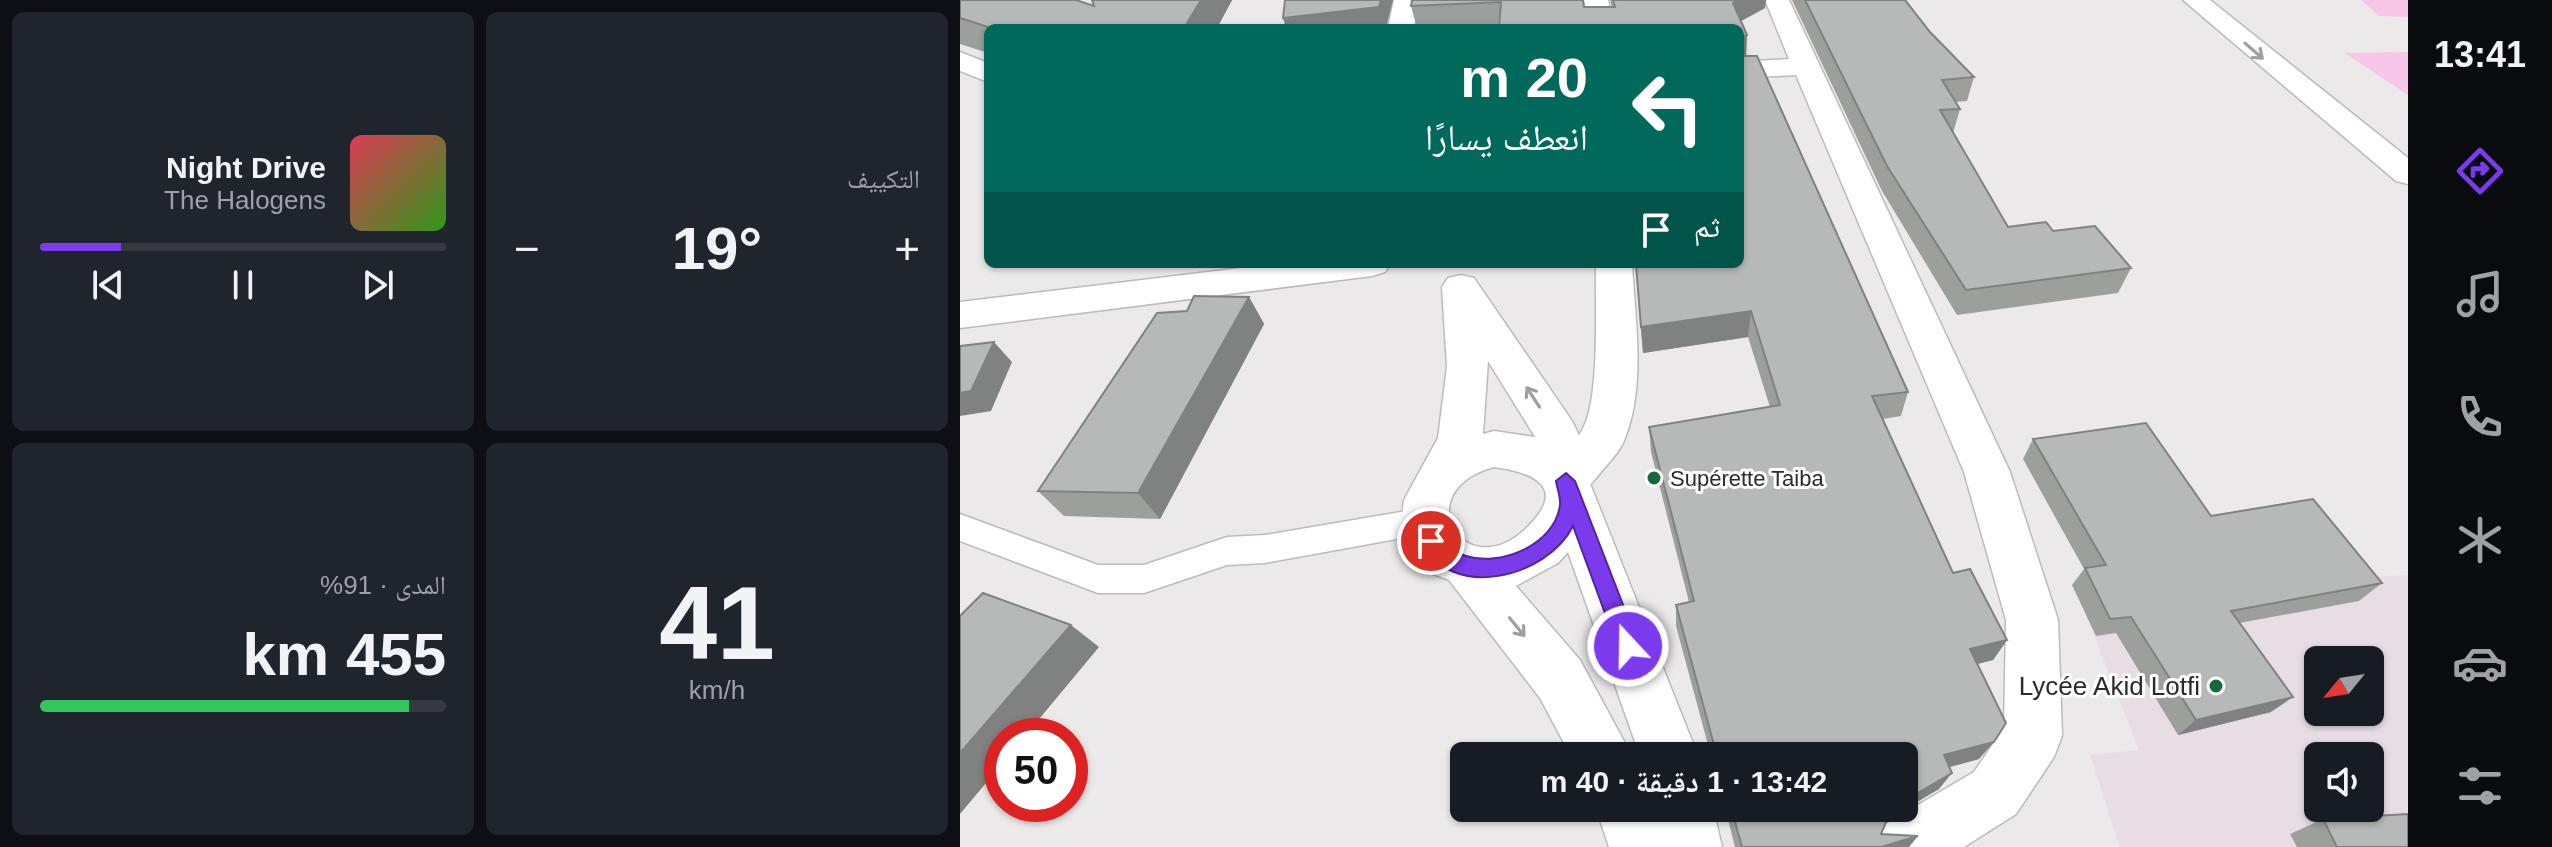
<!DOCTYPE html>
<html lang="ar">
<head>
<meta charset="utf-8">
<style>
  :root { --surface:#171b24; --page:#20242c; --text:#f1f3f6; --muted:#9ea1a6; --line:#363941; --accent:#7c3aed }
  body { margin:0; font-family:Arial,"Noto Naskh Arabic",sans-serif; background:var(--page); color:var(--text); direction:rtl; height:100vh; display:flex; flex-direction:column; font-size:30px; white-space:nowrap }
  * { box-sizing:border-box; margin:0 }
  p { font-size:26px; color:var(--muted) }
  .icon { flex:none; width:44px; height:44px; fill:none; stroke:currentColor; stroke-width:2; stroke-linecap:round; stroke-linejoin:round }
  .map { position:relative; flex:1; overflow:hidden; direction:ltr }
  .panel { display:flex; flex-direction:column; gap:12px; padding:12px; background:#0d0f14; width:960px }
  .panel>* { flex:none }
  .hud { position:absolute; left:24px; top:24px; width:760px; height:244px; border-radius:12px; box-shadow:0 2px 6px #0004; direction:rtl; background:#00695c; color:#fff; overflow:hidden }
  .needle { width:52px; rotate:240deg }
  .fabs { position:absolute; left:1344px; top:646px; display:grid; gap:16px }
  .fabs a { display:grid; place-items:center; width:80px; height:80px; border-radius:12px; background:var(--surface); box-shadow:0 2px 6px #0004; font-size:40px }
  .speed { position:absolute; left:24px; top:718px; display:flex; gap:16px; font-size:40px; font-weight:700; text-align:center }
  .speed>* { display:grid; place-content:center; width:104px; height:104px; border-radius:50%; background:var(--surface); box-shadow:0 2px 6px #0004; line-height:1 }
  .speed .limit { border:12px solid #d22; background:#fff; color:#111 }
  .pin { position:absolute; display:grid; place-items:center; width:68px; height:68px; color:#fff; margin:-34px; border:4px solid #fff; border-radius:50%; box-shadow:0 2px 8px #0007 }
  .me { position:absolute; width:88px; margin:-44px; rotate:339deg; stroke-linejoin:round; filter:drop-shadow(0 0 6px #0008) }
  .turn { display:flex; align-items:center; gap:28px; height:168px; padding:0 24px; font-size:36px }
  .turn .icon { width:104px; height:104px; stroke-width:2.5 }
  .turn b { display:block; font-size:56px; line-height:68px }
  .then { display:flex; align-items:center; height:76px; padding:0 24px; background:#0003; gap:16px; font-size:30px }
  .big { font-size:60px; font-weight:800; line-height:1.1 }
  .panel .tile { flex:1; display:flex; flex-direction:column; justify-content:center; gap:12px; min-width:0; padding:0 28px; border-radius:12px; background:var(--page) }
  .panel .dial { align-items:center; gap:0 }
  .dial b { font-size:104px; line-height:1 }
  .song { display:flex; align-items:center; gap:24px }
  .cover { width:96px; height:96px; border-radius:12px; background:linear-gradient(135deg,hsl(350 70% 55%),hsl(110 70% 35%)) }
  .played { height:8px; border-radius:4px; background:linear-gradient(90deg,var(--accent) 20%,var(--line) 20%) }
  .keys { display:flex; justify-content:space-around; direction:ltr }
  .heat { display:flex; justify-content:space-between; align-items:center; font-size:44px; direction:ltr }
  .charge { height:12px; border-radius:6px; background:linear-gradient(90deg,#34c759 91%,var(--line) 0) }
  .panel .tiles { flex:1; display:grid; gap:12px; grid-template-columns:repeat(2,1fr) }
  .trip { position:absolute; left:490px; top:742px; width:468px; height:80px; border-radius:12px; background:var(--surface); box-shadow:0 2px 6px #0004; font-weight:800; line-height:80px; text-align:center; direction:rtl }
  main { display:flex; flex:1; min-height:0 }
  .tab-bar { display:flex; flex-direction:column; width:144px; justify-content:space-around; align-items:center; background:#090b0e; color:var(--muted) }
  .tab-bar .icon { width:56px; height:56px }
  .tab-bar .selected { color:var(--accent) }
  .tab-bar b { font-size:36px; color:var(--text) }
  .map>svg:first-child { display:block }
</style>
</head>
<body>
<main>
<nav class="tab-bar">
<b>13:41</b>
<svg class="icon selected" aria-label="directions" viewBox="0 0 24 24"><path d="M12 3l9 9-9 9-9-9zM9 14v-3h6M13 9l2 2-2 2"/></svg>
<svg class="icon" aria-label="music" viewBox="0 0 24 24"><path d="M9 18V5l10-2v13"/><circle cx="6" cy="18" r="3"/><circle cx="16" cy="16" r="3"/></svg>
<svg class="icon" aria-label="phone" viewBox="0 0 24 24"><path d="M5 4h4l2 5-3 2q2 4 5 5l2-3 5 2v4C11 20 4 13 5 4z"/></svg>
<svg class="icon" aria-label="climate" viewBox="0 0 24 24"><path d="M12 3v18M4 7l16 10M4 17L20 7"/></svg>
<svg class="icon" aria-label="car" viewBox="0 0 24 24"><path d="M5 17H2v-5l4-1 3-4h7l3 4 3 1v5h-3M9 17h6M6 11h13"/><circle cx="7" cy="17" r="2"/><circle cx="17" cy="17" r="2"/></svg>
<svg class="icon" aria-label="filters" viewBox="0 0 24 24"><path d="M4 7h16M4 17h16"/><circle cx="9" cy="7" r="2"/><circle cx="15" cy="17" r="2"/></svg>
</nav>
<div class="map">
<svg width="1448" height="847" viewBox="0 0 1448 847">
  <rect width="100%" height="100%" fill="#ece9eb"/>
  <!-- built -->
  <path fill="#e8dde5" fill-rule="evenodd" d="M1448,575V847H1160L1130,755L1179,750L1117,592ZM1358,660H1410V712H1358ZM1358,756H1410V808H1358Z"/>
  <!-- green -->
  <path fill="#f8c6e8" d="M1401,0H1448V17L1419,16Z
    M1448,52V95L1385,53Z"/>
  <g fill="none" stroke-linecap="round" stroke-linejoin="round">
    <!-- lane casing -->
    <g stroke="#bebabc" stroke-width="3">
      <path id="lane" d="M464,508L475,512L479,521L475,530L464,534L305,563L267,565L184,593H138L0,541V514L138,565H184L267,537L305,535Z"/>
    </g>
    <!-- street casing -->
    <g stroke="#bebabc" stroke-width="3">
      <path id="street" d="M434,0H458L454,28H428Z
        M624,0H648L654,28H628Z
        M805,0H829L1050,472L1098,620L1102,736L1094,757L1056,814L1004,847H914L924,825L1014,772L1044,728L1046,620L1004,472L836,75L780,78V62L829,59Z
        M314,264H430L425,272L412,276L0,328V302Z
        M636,264H672C675,319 686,385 665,438C660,453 646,465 636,478C621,496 612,502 590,494L583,481C593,462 609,449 621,432C641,402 635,302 636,264Z"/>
    </g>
    <!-- secondary casing -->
    <g stroke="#bebabc" stroke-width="3">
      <path id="secondary" d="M1223,0H1250L1448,158V184L1436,181Z
        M0,52L28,63V82L0,71Z
        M501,275L514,278L612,421L618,433L629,481L738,756H680L608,552L598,563L556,586L620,660L672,756H611L580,698L489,580L468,572L458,563L441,525L444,500L478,438L487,367L482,287L488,278ZM528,361L574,435L575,437L534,431L523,434ZM534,467C563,471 607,482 574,520C509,596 442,492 534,467Z
        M636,808H753L762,847H649Z"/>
    </g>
    <!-- lane -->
    <use href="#lane" fill="#fff" fill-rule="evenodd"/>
    <!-- street -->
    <use href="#street" fill="#fff" fill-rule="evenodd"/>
    <!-- secondary -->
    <use href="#secondary" fill="#fff" fill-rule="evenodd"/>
  </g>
  <!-- wall -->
  <path fill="#9d9f9d" d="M0,0L134,6L132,0H272L257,28H28V53L0,44Z
    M452,0H623L624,7H652L650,0H806L805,8L781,21L786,56L948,392L941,416L923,419L993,573L1047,640L1033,660L1017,664L1019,759L989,767L979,789L927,820L921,834L949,847H775L765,808H944V756H751L716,626V605L729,602L691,452L689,427L810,407L788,337L683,353L675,264H780L539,25L457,28L451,6Z
    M832,0H945L970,32L1014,77L1007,101L996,102L1000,109L993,133L1048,227L1093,231L1171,268L1158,293L997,315L922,191Z
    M289,297L304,324L200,519L104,516L78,491L227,311Z
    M1073,439L1251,516L1422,583L1399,601L1279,623L1311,712L1218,735L1156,633L1136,636L1112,585L1124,569L1063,459Z
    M1363,819L1448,847H1337L1330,834Z"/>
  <!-- shaded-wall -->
  <path fill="#7f8280" d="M241,0H272L257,28H224Z
    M421,0H433L426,28H326L323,18Z
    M779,0H806L805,8L772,26L773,3Z
    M787,35L786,59L780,61V38Z
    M289,297L304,324L200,519L178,493Z
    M791,311L788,337L683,353L681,327Z
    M34,342L52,362L31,411L0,416V393Z
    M111,625L139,647L65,736H42V764L0,814V753Z
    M1047,640L1033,660L998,669L1010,649Z
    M1333,697L1311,712L1218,735L1236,720Z
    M1034,742L1019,759L972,772L984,755Z
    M992,773L979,789L922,822L932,808H944V801Z
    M958,836L949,847H921Z"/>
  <!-- building -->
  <path fill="#b6b9b7" stroke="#7f8280" stroke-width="2" d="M0,0H116L134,6L132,0H241L224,28H31L0,18Z
    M325,0H421L419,7L323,18Z
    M452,0H623L624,7H655L653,0H779L773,3L787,35L780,38V28H539L541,2L451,6Z
    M845,0H945L970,32L1014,77L982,80L1000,109L980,110L1048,227L1086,222L1093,231L1135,226L1171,268L1006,290L927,166Z
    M780,56H797L948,392L912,396L993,573L1010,569L1047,640L1010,649L1046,723L1034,742L984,755L992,773L944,801V756H757L716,605L734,601L689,427L820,405L791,311L681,327L676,264H780Z
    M234,296L289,297L178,493L78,491L197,313L227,311Z
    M34,342L11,391L0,393V346Z
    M1186,423L1251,516L1353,499L1422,583L1271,611L1333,697L1236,720L1171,617L1150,619L1125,568L1146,565L1073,439Z
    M23,593L111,625L0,753V616Z
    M771,808H932L921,834L958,836L921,847H782Z
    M1448,814V847H1377L1363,819Z"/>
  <!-- one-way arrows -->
  <defs><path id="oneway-shaft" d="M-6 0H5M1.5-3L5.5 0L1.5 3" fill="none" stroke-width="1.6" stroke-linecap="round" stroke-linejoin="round" transform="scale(2)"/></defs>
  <g stroke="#a09fa0">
    <use href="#oneway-shaft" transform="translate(1294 51) rotate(41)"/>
    <use href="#oneway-shaft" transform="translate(573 397) rotate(-123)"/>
    <use href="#oneway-shaft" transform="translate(557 627) rotate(51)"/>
  </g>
  <!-- route -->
  <path fill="#7c3aed" stroke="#51269a" stroke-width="2" d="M606,473L615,481L679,646L676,653L668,657L660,653L657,646L613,526C587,578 490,602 461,541L471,532C485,537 491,551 506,556C540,567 595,545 600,505C601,498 597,488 596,481Z"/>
  <!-- markers -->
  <g fill="#16693a" stroke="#fff" stroke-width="3">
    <circle cx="694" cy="478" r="8"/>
    <circle cx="1256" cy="686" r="8"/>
  </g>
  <g text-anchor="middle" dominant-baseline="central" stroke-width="6" stroke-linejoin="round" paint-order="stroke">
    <!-- poi labels -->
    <g font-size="22" fill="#2c2a2b" stroke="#fff" text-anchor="start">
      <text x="710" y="478">Supérette Taiba</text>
    </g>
    <!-- near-poi labels -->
    <g font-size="26" fill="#2c2a2b" stroke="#fff" text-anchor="end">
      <text x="1240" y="686">Lycée Akid Lotfi</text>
    </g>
  </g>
</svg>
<div class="fabs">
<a><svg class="needle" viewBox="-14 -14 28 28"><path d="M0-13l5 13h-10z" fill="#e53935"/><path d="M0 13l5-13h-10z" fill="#9ea1a6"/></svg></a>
<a><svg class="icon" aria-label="sound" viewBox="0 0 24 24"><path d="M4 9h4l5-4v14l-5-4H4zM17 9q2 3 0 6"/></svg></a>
</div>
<div class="speed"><div class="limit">50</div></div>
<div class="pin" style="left:471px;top:541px;background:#d93025"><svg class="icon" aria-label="arrive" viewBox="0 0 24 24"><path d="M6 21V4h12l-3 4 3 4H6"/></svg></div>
<svg class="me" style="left:668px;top:646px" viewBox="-20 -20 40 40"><circle r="17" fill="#7c3aed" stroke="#fff" stroke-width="3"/><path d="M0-11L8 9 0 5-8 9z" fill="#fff"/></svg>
<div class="trip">13:42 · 1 دقيقة · 40 m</div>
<div class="hud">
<div class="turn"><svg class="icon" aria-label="left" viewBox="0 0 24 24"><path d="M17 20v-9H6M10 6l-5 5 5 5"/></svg><div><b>20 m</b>انعطف يسارًا</div></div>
<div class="then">ثم<svg class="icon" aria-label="arrive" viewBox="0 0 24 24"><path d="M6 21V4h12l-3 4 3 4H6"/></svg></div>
</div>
</div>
<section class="panel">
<div class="tiles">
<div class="tile"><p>التكييف</p>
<div class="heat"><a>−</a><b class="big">19°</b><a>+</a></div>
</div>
<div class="tile">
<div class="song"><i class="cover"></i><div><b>Night Drive</b><p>The Halogens</p></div></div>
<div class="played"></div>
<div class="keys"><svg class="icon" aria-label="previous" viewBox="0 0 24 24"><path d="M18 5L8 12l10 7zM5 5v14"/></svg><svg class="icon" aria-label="pause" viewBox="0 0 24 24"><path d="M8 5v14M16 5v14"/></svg><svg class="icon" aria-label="next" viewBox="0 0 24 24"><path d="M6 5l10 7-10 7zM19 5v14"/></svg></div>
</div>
<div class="tile dial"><b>41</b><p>km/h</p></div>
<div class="tile"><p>المدى · 91%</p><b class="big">455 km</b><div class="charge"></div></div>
</div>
</section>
</main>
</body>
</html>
